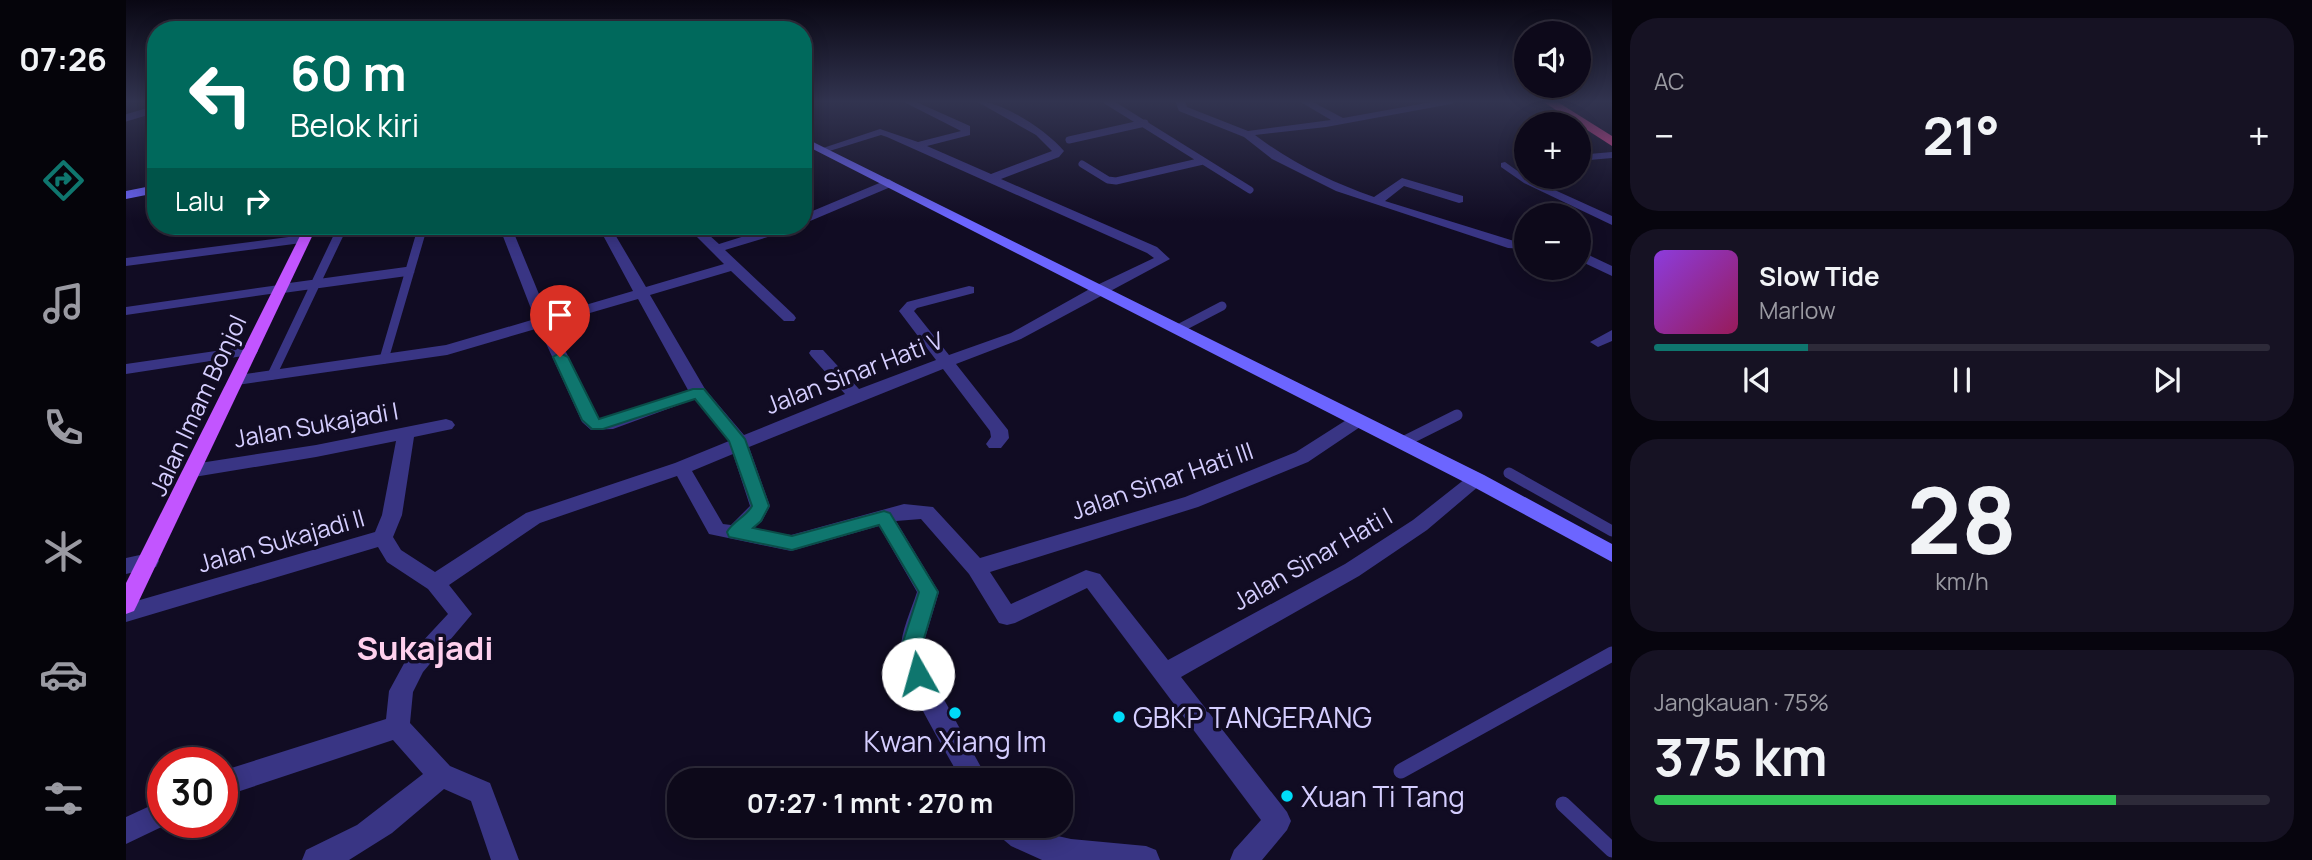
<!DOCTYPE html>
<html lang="id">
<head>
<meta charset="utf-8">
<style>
  :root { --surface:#0d091a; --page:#161223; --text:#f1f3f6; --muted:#9a9aa2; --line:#2d2a39; --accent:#0f766e }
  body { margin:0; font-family:Manrope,sans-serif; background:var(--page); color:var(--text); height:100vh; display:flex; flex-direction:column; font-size:26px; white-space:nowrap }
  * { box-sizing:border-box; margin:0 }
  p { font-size:23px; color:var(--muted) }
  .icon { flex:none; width:38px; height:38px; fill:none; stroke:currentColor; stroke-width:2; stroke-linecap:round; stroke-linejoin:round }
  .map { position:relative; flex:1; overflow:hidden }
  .side { display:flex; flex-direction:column; gap:18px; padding:18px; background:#07050e; width:700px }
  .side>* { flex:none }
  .guide { position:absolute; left:21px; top:21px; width:665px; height:214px; border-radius:28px; box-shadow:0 4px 18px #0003,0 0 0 2px var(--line); background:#00695c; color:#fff; overflow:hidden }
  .tools { position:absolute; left:1388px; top:21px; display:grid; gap:14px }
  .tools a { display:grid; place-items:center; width:77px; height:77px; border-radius:50%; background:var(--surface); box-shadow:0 4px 18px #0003,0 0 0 2px var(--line); font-size:35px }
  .speed { position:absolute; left:21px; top:747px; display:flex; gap:14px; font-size:35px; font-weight:700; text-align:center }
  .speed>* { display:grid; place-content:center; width:91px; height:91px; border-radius:50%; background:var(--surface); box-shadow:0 4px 18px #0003,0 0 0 2px var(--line); line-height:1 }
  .speed .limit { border:10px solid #d22; background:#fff; color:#111 }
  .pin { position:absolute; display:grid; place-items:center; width:60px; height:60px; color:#fff; margin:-72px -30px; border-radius:50% 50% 50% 0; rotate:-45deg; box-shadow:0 0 7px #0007 }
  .pin .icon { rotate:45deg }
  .me { position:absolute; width:77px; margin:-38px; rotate:353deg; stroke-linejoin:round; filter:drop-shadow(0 0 5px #0008) }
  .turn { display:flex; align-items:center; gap:24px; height:147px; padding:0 28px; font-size:32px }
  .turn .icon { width:91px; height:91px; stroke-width:2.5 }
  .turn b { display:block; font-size:49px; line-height:60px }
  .then { display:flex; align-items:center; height:66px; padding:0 28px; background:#0003; gap:14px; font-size:26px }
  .big { font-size:52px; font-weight:700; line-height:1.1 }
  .side .card { flex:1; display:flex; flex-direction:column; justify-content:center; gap:10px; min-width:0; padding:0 24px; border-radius:28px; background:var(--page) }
  .side .dial { align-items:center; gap:0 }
  .dial b { font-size:91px; line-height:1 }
  .song { display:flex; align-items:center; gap:21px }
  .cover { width:84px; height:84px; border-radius:10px; background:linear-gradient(135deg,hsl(270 70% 55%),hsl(330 70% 35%)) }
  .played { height:7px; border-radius:4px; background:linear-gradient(90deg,var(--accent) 25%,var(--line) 25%) }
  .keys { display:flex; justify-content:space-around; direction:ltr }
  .heat { display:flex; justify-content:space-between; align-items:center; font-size:38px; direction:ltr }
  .charge { height:10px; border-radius:5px; background:linear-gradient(90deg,#34c759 75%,var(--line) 0) }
  .trip { position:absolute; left:541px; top:768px; width:406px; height:70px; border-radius:28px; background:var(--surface); box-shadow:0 4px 18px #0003,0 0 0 2px var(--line); font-weight:700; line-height:70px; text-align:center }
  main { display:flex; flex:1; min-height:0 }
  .tab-bar { display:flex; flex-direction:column; width:126px; justify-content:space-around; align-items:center; background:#05040a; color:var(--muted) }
  .tab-bar .icon { width:49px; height:49px }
  .tab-bar .on { color:var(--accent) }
  .tab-bar b { font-size:32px; color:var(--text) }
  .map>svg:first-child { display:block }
</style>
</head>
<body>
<main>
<nav class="tab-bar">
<b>07:26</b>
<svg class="icon on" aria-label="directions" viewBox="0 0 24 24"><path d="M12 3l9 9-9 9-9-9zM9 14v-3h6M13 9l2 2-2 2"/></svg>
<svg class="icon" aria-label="music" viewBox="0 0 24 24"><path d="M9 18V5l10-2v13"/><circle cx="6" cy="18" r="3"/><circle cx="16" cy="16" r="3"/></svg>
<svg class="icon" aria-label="phone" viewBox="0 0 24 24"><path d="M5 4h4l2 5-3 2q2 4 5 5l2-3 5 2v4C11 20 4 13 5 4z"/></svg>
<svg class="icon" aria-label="climate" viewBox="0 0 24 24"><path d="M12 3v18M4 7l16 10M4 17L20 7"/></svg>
<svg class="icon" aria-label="car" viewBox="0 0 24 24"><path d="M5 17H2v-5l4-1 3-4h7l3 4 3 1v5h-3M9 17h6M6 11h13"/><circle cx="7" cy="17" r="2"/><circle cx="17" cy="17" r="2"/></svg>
<svg class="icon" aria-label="filters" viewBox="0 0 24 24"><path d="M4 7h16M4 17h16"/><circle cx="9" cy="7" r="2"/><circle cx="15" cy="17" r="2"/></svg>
</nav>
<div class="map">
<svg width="1486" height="860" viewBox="0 0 1486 860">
  <rect width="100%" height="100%" fill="#110c23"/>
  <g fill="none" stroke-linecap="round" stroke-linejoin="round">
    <!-- lane-far3 -->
    <path stroke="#393584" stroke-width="7" d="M981,101L1124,190
      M0,118L30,109
      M943,140L1019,123
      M956,164L982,180L990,181L1077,161"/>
    <!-- lane-far2 -->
    <path stroke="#393584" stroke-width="9" d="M153,289L284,271
      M1052,329L1096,306
      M258,359L297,226
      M146,375L217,226"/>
    <!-- lane-far1 -->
    <path stroke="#393584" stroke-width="11" d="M1275,443L1331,415
      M1383,473L1486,531"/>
    <!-- lane -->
    <path stroke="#393584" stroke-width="15" d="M1275,771L1486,654
      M1437,804L1486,850"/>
    <!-- street -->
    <path fill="#393584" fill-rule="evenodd" d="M776,101H788L844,126V135L801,146L865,174L926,151L910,135L850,101C877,101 921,131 938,151L933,157L875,179L1031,247L1044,259L895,339L830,364L882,430L883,438L875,448H863L860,444L865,437L864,431L817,369L623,447L644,506L636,521L627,529L665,535L778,504L807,507L854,558L1059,497L1170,452L1225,417H1237L1240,421L1237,425L1182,462L1072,507L864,572L885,604L960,570L974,574L1042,660L1219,564L1287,520L1344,475H1358L1360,480L1301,530L1233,576L1055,677L1161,812L1165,821L1161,830L1136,860H1104L1108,850L1135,820L961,588L889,623L881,625L873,623L843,574L795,519L770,521L813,592L797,645V656L803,672L862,780H835C820,751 778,684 775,655C773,635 785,611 791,592L753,526L665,551L583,534L551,476L414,523L323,585L346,614L297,672L287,692L284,723L324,766L364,783L393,860H365L345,801L318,789L266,833L223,860H176L180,850L231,825L297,774L267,740L96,797V771L260,719L263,691L281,658L322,614L302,589L261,562L252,547L0,622V604L249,532L256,515L270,441L190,457L68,477L61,475L59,470L61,465L190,445L320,419L326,421L329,425L326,429L288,437L276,515L267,537L275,550L309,572L400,513L549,463L603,441L569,399L487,429L465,430L456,422L413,328L321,355L111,385L105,384L103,380L105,376L320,345L409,319L373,226H385L422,316L507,291L472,226H484L520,287L598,264L560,226H573L593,244L651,226H669L668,229L599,250L668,315L670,318L668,321H658L605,271L524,295L579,389L618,435L719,394L685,356L683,353L685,350H697L733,389L810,360L773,311L781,302L843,286L848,287V293L791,308L788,311L823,355L885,333L969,286L1028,258L1021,253L761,137L755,135L697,153L691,150L754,129L792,142L835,131ZM512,299L562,390L474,420L426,324ZM607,454L624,506L605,525L597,524L566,471Z
      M1049,101H1059L1061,107L1122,131L1205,120L1173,101H1185L1217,118L1311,101H1330L1325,104L1200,127L1129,135C1166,163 1205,182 1248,197L1276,178L1337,196V202L1333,203L1278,186L1259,201L1388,241H1400V249L1382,248L1210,191L1146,159L1118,137L1053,111Z
      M1486,152V158L1452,161V155Z
      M1379,162L1400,177L1486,216V225L1398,183L1375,167V163Z
      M763,179L769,183L767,186L677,224V215Z
      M61,226H73L76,229L149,226L143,230L72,237L67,236Z
      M1452,230H1461L1462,233L1452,238Z
      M178,235L183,236V242L0,266V258Z
      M1452,250L1486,266V276L1452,260Z
      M153,285L160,289L158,292L0,315V307Z
      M1486,330V341L1472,347L1464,342Z
      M124,346L130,348L132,351L130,354L0,374V364Z
      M23,553L30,555L33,561L30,567L0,574V558Z
      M37,800V822H46L0,844V817Z
      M868,826H902L914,832L945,839L1020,846L1030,850L1034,860H916L885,846L872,835Z"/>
    <!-- secondary -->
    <path fill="#6c65ff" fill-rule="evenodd" d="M677,137L1358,475L1486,544V562L1344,485L677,144Z
      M30,185V193L0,199V191Z"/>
    <!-- primary -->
    <path fill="#c255ff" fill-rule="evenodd" d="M179,226H191L11,605L8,611L0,614V583Z"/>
    <!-- highway -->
    <path fill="#ff499d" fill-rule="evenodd" d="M1416,101H1430L1486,136V146Z"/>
  </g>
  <!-- sky -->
  <linearGradient id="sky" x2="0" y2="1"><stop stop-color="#090713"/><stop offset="0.46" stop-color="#323450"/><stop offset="1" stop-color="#323450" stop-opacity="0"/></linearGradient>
  <rect width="1486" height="221" fill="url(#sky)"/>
  <!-- route -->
  <path fill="#0f766e" stroke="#0a4d48" stroke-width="2" d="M434,353L442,357L473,419L567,389H578L619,439L643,506L635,521L627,528L666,536L758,511L764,513L812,592L796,645L802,674L799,681L792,684L784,681L776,645L793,592L753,525L666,550L603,537L601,532C607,521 620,517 626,506L603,441L569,399L477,429H466L456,420L427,357Z"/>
  <!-- markers -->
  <g fill="#00dcf9" stroke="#110c23" stroke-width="2.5">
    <circle cx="829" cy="713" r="7"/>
    <circle cx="993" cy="717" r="7"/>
    <circle cx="1161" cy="796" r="7"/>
  </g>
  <g text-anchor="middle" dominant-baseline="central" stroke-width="7" stroke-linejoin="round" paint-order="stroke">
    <!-- street labels -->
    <g font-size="24" fill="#d5ceff" stroke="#110c23">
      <text transform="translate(728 372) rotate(-21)">Jalan Sinar Hati V</text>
      <text transform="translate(71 405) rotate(-65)">Jalan Imam Bonjol</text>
      <text transform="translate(190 424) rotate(-10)">Jalan Sukajadi I</text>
      <text transform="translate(1036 480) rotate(-19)">Jalan Sinar Hati III</text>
      <text transform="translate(155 540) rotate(-16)">Jalan Sukajadi II</text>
      <text transform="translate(1186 558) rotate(-30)">Jalan Sinar Hati I</text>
    </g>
    <!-- near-poi labels -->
    <g font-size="28" fill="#d5ceff" stroke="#110c23" text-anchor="start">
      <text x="1007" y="717">GBKP TANGERANG</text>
      <text x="829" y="741" text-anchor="middle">Kwan Xiang Im</text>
      <text x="1175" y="796">Xuan Ti Tang</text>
    </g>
    <!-- near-quarter labels -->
    <g font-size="33" font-weight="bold" fill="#ffd0ed" stroke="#110c23">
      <text x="299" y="647">Sukajadi</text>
    </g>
  </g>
</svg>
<div class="tools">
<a><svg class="icon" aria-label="sound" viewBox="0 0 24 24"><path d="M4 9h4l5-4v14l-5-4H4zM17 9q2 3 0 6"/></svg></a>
<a>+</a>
<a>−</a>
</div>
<div class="speed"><div class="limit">30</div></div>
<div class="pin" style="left:434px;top:357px;background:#d93025"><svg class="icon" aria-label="arrive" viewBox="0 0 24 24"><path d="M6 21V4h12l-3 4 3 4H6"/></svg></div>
<svg class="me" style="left:792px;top:674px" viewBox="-20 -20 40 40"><circle r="19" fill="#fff"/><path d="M0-13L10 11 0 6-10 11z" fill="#0f766e"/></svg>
<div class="trip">07:27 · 1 mnt · 270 m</div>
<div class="guide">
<div class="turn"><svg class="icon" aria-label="left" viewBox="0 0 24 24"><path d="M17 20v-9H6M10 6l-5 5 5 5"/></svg><div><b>60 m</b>Belok kiri</div></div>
<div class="then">Lalu<svg class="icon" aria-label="right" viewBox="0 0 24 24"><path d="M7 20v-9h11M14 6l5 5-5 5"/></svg></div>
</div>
</div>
<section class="side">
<div class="card"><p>AC</p>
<div class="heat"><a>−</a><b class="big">21°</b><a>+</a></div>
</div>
<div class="card">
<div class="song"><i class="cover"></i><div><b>Slow Tide</b><p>Marlow</p></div></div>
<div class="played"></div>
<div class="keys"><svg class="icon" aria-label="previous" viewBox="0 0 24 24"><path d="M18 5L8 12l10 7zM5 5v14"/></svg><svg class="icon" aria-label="pause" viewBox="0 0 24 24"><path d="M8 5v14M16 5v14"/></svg><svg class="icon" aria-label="next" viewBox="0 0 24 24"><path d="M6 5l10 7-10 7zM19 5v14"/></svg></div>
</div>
<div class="card dial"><b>28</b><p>km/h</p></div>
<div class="card"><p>Jangkauan · 75%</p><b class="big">375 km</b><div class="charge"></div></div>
</section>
</main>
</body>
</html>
